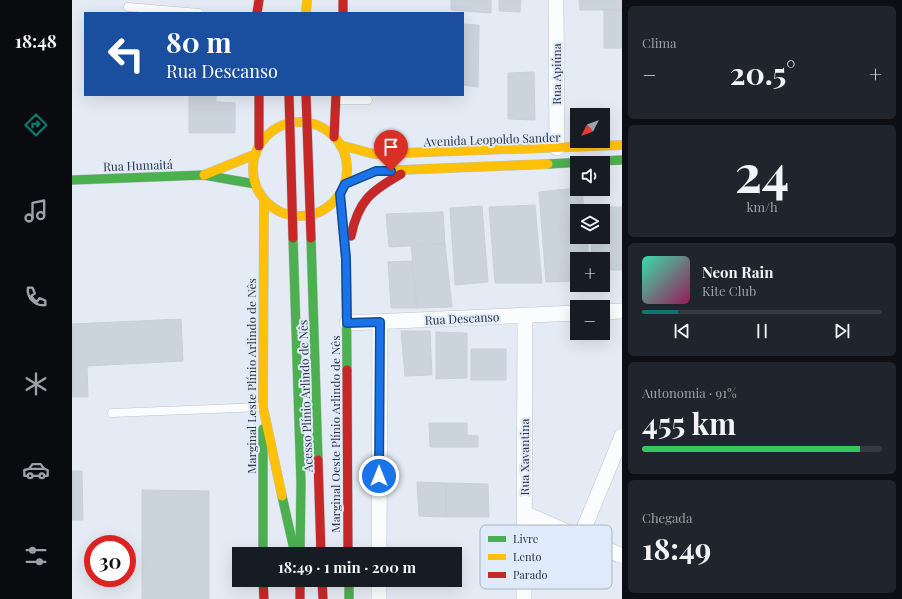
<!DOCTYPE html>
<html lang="pt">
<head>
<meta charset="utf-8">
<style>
  :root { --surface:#171b24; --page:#20242c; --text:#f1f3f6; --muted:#9ea1a6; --line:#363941; --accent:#0f766e }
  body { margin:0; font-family:"Playfair Display",serif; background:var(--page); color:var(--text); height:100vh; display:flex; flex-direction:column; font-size:15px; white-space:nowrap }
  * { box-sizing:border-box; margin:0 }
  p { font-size:13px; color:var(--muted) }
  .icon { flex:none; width:22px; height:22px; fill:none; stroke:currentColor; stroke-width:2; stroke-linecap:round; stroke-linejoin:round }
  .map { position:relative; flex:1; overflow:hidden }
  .sheet { display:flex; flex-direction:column; gap:6px; padding:6px; background:#0d0f14; width:280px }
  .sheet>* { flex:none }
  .top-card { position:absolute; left:12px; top:12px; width:380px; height:84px; border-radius:0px; box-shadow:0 4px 16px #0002; background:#1a4fa0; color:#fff; overflow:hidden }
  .needle { width:26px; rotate:228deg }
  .tools { position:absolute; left:498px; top:108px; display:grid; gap:8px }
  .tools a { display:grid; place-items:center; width:40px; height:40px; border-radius:0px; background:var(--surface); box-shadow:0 4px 16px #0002; font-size:20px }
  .speed { position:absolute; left:12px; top:535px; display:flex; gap:8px; font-size:20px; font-weight:700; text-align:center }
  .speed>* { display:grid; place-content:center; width:52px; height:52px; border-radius:50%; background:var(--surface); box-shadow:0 4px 16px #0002; line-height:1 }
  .speed .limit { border:6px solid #d22; background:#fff; color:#111 }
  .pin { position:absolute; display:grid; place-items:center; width:34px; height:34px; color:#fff; margin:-41px -17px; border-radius:50% 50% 50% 0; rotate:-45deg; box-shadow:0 0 4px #0007 }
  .pin .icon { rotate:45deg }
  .me { position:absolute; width:44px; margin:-22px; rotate:0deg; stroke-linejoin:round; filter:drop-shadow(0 0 3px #0008) }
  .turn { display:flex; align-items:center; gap:14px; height:84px; padding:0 16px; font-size:18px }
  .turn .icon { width:52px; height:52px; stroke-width:2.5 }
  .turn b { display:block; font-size:28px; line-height:34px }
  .big { font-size:30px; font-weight:700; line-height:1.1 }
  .sheet .card { flex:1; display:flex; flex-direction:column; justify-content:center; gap:6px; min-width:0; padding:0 14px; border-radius:6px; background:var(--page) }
  .sheet .dial { align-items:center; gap:0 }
  .dial b { font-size:52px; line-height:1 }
  .song { display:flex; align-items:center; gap:12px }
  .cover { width:48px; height:48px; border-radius:6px; background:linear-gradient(135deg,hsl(160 70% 55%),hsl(330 70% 35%)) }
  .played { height:4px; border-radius:2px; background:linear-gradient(90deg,var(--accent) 15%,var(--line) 15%) }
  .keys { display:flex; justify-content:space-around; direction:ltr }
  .heat { display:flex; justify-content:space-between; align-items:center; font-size:22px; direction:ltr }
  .charge { height:6px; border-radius:3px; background:linear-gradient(90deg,#34c759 91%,var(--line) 0) }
  .trip { position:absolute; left:160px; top:547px; width:230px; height:40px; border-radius:0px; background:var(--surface); box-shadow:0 4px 16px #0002; font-weight:700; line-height:40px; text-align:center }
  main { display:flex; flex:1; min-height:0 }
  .tabs { display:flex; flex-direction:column; width:72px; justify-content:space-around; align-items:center; background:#090b0e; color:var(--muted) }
  .tabs .icon { width:28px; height:28px }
  .tabs .selected { color:var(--accent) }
  .tabs b { font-size:18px; color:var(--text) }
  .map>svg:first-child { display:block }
</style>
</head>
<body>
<main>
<nav class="tabs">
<b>18:48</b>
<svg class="icon selected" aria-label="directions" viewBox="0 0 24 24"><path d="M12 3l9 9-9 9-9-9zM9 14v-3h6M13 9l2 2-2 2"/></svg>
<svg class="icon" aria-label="music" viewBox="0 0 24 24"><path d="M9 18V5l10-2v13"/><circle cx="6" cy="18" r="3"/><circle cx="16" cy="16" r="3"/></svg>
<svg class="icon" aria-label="phone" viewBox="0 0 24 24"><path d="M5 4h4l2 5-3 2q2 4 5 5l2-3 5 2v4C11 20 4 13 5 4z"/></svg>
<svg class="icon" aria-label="climate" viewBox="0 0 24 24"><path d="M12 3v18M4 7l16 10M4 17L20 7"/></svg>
<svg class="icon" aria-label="car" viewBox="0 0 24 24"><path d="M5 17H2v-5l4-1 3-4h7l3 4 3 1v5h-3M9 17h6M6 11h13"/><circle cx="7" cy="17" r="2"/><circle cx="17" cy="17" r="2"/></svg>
<svg class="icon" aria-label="filters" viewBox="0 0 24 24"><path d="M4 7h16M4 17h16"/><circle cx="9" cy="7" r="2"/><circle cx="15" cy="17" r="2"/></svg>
</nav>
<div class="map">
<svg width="550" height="599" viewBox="0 0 550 599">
  <rect width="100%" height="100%" fill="#e5ebf4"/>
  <!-- building -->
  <path fill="#cbd3dd" stroke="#c9d0d8" d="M379,0H419V13L379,10Z
    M427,0H449L448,12L427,11Z
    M507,0H550V10H508Z
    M532,10H550V48H532Z
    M391,24L407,25L406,87L391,85Z
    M462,72L463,120L436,119V73Z
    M117,95H144V102L163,103V133H117Z
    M505,188L510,189L512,211H505V237H515L517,259H505V281L474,282L467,192Z
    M463,205L470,283H423L417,207Z
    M410,206L416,282L383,285L378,208Z
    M516,207H550V270H531V259H520L519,237H531V211H517Z
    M371,212L373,244L317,247L314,214Z
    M373,244L380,307L345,308L339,245Z
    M340,261L345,308H319L316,262Z
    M109,319L111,361L15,366L16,397H0V324Z
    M329,331H358L360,375L333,376Z
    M364,332L395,333V378L364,379Z
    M399,349H434V380H399Z
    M357,423H395V435L406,436V447H358Z
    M0,471H10L11,520H0Z
    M345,482L374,483V517L347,516Z
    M374,483L416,484L417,517H374Z
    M70,490L137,491V599H70Z"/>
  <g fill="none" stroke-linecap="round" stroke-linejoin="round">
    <!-- lane casing -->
    <g stroke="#bdc3cc" stroke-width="9">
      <path id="lane" d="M56,7L127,13
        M265,100H296
        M40,413L190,407"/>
    </g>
    <!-- street casing -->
    <g stroke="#bdc3cc" stroke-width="16">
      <path id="street" d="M484,0L485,148
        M531,312L550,311
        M275,323L505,313
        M452,513L550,556
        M508,538L550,436
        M307,554L308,322
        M307,599V580
        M452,599L453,315"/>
    </g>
    <!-- fast casing -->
    <g stroke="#bdc3cc" stroke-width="10">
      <path id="fast" d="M476,164L550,160
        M0,180L132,175L183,184
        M268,194L274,258L275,370
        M221,238L229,483L228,554
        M239,238L246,460
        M191,429V554
        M210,496L223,554
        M277,580V599"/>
    </g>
    <!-- slow casing -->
    <g stroke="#bdc3cc" stroke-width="10">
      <path id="slow" d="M234,13L235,0
        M181 169a47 47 0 1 1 94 0a47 47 0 1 1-94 0Z
        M268,145L302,154L550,145
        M132,175L184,154
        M273,184L304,171L476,164
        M192,199L191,407L210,496"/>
    </g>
    <!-- jam casing -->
    <g stroke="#bdc3cc" stroke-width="10">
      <path id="jam" d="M271,0V13
        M185,13L187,0
        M187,95V146
        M262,137L264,95
        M279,236C286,201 299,191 329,174
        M275,370L276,554
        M246,460L249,554
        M191,580L192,599
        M228,580V599
        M250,580L251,599"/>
    </g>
    <!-- lane -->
    <use href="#lane" stroke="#fbfcfd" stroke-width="8"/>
    <!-- street -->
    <use href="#street" stroke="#fbfcfd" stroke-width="15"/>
    <!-- fast -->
    <use href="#fast" stroke="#4caf50" stroke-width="9"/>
    <!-- slow -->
    <use href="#slow" stroke="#ffc107" stroke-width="9"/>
    <!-- jam -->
    <use href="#jam" stroke="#c62828" stroke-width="9"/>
    <!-- jam-bridge casing -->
    <g stroke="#bdc3cc" stroke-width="10" stroke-linecap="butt">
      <path id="jam-bridge" d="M217,95L221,238
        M234,95L239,238"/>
    </g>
    <!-- jam-bridge -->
    <use href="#jam-bridge" stroke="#c62828" stroke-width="9"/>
  </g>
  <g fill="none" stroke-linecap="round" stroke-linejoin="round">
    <!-- route casing -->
    <g stroke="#114b97" stroke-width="10">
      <path id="route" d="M307,476L308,322L275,323L274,259L268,194L273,184L304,171H319"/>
    </g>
    <!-- route -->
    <use href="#route" stroke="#1a73e8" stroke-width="7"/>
  </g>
  <g text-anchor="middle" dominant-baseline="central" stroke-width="4" stroke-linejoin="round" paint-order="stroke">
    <!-- street labels -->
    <g font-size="12" fill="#2b323c" stroke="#dfeafa">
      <text transform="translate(484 74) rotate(-90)">Rua Apiúna</text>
      <text transform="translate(420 139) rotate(-2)">Avenida Leopoldo Sander</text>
      <text transform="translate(66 165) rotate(-2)">Rua Humaitá</text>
      <text transform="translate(390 318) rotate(-3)">Rua Descanso</text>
      <text transform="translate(179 376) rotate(-90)">Marginal Leste Plínio Arlindo de Nês</text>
      <text transform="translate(233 396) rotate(-92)">Acesso Plínio Arlindo de Nês</text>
      <text transform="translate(263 434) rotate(-90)">Marginal Oeste Plínio Arlindo de Nês</text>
      <text transform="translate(452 457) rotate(-90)">Rua Xavantina</text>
    </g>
  </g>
  <!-- legend -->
  <rect x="408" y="525" width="132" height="64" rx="6" fill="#dfeafa" stroke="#a9b3c1" stroke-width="1"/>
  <rect x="416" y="536" width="18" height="6" fill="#4caf50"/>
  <rect x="416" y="554" width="18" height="6" fill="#ffc107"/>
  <rect x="416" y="572" width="18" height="6" fill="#c62828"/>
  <g font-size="11" fill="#2b323c">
    <text x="441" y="543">Livre</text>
    <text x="441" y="561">Lento</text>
    <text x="441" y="579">Parado</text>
  </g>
</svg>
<div class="tools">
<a><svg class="needle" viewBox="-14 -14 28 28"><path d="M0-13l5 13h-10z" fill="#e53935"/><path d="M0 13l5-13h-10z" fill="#9ea1a6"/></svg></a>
<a><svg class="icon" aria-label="sound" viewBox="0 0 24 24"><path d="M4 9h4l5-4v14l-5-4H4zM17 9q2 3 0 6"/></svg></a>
<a><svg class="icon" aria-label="layers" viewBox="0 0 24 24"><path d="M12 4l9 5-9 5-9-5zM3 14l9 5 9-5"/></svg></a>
<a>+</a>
<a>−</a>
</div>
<div class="speed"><div class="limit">30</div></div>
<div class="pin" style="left:319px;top:171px;background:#d93025"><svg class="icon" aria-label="arrive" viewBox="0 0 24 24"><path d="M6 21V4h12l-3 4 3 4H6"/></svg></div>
<svg class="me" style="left:307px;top:476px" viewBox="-20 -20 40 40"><circle r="17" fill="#1a73e8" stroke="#fff" stroke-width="3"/><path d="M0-11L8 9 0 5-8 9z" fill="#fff"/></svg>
<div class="trip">18:49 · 1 min · 200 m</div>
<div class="top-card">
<div class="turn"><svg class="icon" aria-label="left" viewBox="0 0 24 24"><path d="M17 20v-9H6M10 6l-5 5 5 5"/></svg><div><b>80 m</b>Rua Descanso</div></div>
</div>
</div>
<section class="sheet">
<div class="card"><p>Clima</p>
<div class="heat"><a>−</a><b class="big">20.5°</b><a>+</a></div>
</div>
<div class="card dial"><b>24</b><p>km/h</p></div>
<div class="card">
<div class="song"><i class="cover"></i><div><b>Neon Rain</b><p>Kite Club</p></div></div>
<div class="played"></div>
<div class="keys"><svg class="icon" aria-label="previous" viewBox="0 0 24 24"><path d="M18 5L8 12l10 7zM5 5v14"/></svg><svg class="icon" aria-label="pause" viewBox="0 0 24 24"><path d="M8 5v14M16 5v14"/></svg><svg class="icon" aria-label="next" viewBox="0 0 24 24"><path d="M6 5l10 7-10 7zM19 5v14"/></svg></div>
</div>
<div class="card"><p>Autonomia · 91%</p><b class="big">455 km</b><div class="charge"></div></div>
<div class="card"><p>Chegada</p><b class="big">18:49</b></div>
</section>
</main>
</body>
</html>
